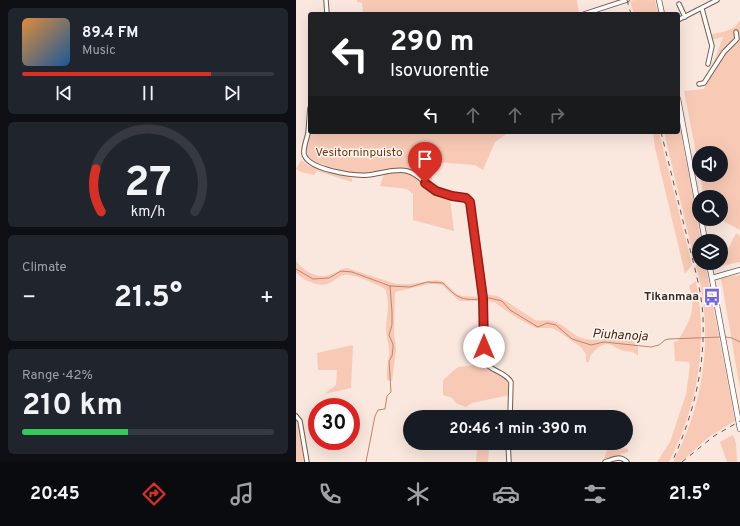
<!DOCTYPE html>
<html lang="en">
<head>
<meta charset="utf-8">
<style>
  :root { --surface:#171b24; --page:#20242c; --text:#f1f3f6; --muted:#9ea1a6; --line:#363941; --accent:#d93025 }
  body { margin:0; font-family:Overpass,sans-serif; background:var(--page); color:var(--text); height:100vh; display:flex; flex-direction:column; font-size:15px; white-space:nowrap }
  * { box-sizing:border-box; margin:0 }
  p { font-size:13px; color:var(--muted) }
  .icon { flex:none; width:22px; height:22px; fill:none; stroke:currentColor; stroke-width:2; stroke-linecap:round; stroke-linejoin:round }
  .map { position:relative; flex:1; overflow:hidden }
  .side { display:flex; flex-direction:column; gap:8px; padding:8px; background:#0d0f14; width:296px }
  .side>* { flex:none }
  .guide { position:absolute; left:12px; top:12px; width:372px; height:122px; border-radius:4px; box-shadow:0 4px 16px #0002; background:#202124; color:#fff; overflow:hidden }
  .buttons { position:absolute; left:396px; top:146px; display:grid; gap:8px }
  .buttons a { display:grid; place-items:center; width:36px; height:36px; border-radius:50%; background:var(--surface); box-shadow:0 4px 16px #0002; font-size:20px }
  .speed { position:absolute; left:12px; top:398px; display:flex; gap:8px; font-size:20px; font-weight:700; text-align:center }
  .speed>* { display:grid; place-content:center; width:52px; height:52px; border-radius:50%; background:var(--surface); box-shadow:0 4px 16px #0002; line-height:1 }
  .speed .limit { border:6px solid #d22; background:#fff; color:#111 }
  .pin { position:absolute; display:grid; place-items:center; width:34px; height:34px; color:#fff; margin:-41px -17px; border-radius:50% 50% 50% 0; rotate:-45deg; box-shadow:0 0 4px #0007 }
  .pin .icon { rotate:45deg }
  .me { position:absolute; width:44px; margin:-22px; rotate:0deg; stroke-linejoin:round; filter:drop-shadow(0 0 3px #0008) }
  .turn { display:flex; align-items:center; gap:14px; height:84px; padding:0 16px; font-size:18px }
  .turn .icon { width:52px; height:52px; stroke-width:2.5 }
  .turn b { display:block; font-size:28px; line-height:34px }
  .lanes { display:flex; align-items:center; height:38px; padding:0 16px; background:#0003; justify-content:center; gap:20px; direction:ltr }
  .lanes .off { opacity:.35 }
  .big { font-size:30px; font-weight:700; line-height:1.1 }
  .side .widget { flex:1; display:flex; flex-direction:column; justify-content:center; gap:6px; min-width:0; padding:0 14px; border-radius:6px; background:var(--page) }
  .side .dial { align-items:center; gap:0 }
  .dial svg { height:104px; overflow:visible; fill:none; stroke:var(--line); stroke-width:7; stroke-linecap:round; text-anchor:middle }
  .dial text { fill:var(--text); stroke:none }
  .song { display:flex; align-items:center; gap:12px }
  .cover { width:48px; height:48px; border-radius:6px; background:linear-gradient(135deg,hsl(30 70% 55%),hsl(210 70% 35%)) }
  .played { height:4px; border-radius:2px; background:linear-gradient(90deg,var(--accent) 75%,var(--line) 75%) }
  .keys { display:flex; justify-content:space-around; direction:ltr }
  .heat { display:flex; justify-content:space-between; align-items:center; font-size:22px; direction:ltr }
  .charge { height:6px; border-radius:3px; background:linear-gradient(90deg,#34c759 42%,var(--line) 0) }
  .trip { position:absolute; left:107px; top:410px; width:230px; height:40px; border-radius:20px; background:var(--surface); box-shadow:0 4px 16px #0002; font-weight:700; line-height:40px; text-align:center }
  .dock { display:flex; height:64px; justify-content:space-around; align-items:center; background:#090b0e; color:var(--muted) }
  .dock .icon { width:28px; height:28px }
  .dock .current { color:var(--accent) }
  .dock b { font-size:18px; color:var(--text) }
  main { display:flex; flex:1; min-height:0 }
  .map>svg:first-child { display:block }
</style>
</head>
<body>
<main>
<section class="side">
<div class="widget">
<div class="song"><i class="cover"></i><div><b>89.4 FM</b><p>Music</p></div></div>
<div class="played"></div>
<div class="keys"><svg class="icon" aria-label="previous" viewBox="0 0 24 24"><path d="M18 5L8 12l10 7zM5 5v14"/></svg><svg class="icon" aria-label="pause" viewBox="0 0 24 24"><path d="M8 5v14M16 5v14"/></svg><svg class="icon" aria-label="next" viewBox="0 0 24 24"><path d="M6 5l10 7-10 7zM19 5v14"/></svg></div>
</div>
<div class="widget dial"><svg viewBox="0 0 100 80">
<path d="M14 69A42 42 0 1 1 86 69"/>
<path d="M14 69A42 42 0 0 1 10 36" stroke="#d93025"/>
<text x="50" y="56" font-size="32" font-weight="700">27</text>
<text x="50" y="72" font-size="11">km/h</text>
</svg></div>
<div class="widget"><p>Climate</p>
<div class="heat"><a>−</a><b class="big">21.5°</b><a>+</a></div>
</div>
<div class="widget"><p>Range · 42%</p><b class="big">210 km</b><div class="charge"></div></div>
</section>
<div class="map">
<svg width="444" height="462" viewBox="0 0 444 462">
  <rect width="100%" height="100%" fill="#fae7de"/>
  <!-- green -->
  <path fill="#f8cab6" d="M61,0H281L283,14H67L66,3L61,2Z
    M338,0H359L362,14H338L334,1Z
    M444,20V230L423,219H425V197H408L404,175H425V153H403V168L388,91L408,89L427,37L415,40L413,35C425,32 438,32 444,20Z
    M382,117L405,241H403V257L399,263L368,132H382Z
    M14,125V132H213L199,142L187,170L179,165L138,162L135,187C128,178 122,172 111,170L63,174L52,173L17,161C5,152 12,137 14,125Z
    M357,132H363L396,265L389,274L359,148Z
    M5,160L13,166L56,178V182L21,171L18,175L5,172L0,169Z
    M109,172L125,181L132,189L154,199L158,231L117,220V194L111,189L84,186L88,174Z
    M440,233L444,236V262L424,266Z
    M0,261C8,271 20,279 33,275C40,273 44,269 51,268L100,284H114L141,280L148,282L161,294L166,296L182,297L183,301H163L146,285L140,284H133L99,292L98,333L100,350L96,381L91,380C90,369 94,360 93,349C93,343 90,337 90,330C90,315 95,304 89,289C80,284 57,273 48,275C43,276 38,281 34,283C23,288 9,281 0,273Z
    M403,262L409,263L439,421L414,436L385,462H377C409,403 418,331 400,266Z
    M444,275V389L425,278Z
    M400,281C412,343 402,406 373,462H361L374,442L390,394L394,365L393,362L379,361L378,342L382,341C394,319 401,311 393,286Z
    M189,294L202,296L239,320C245,322 251,319 257,321C269,324 277,337 289,339C305,343 321,334 336,340L342,347V356C336,349 329,353 323,349C318,347 316,344 310,344C301,347 294,353 293,362H290V355L286,348L262,331L256,328H240L221,318L198,302L189,301Z
    M57,345L55,388L28,394L40,385L41,370H22L21,353Z
    M185,364C199,379 212,367 214,395L176,403L170,407L160,403L156,398L147,395V380L162,367Z
    M217,411L221,415C232,415 240,407 251,412V417H216Z
    M0,419L1,422L8,462H0Z
    M437,435L440,443L441,462H431L424,442Z
    M320,447L332,449V452L308,459L311,450Z
    M181,449L193,450L192,462H180Z"/>
  <g fill="none" stroke-linecap="round" stroke-linejoin="round">
    <!-- stream -->
    <path stroke="#c08468" stroke-width="1" d="M0,269L17,279L33,278L45,271L56,272L94,286L114,287L131,282L147,283C160,297 165,301 185,299
      M190,298H194L206,301L214,310L242,327L251,323L260,325L276,339L295,345L308,342L355,347L363,345L369,340L373,339L425,337
      M430,337L436,338L444,342
      M70,462L79,416L82,410L89,409L91,396L95,392L93,361L96,356L97,348V344L93,335L96,325V312L94,286"/>
    <!-- street casing -->
    <g stroke="#755b4e" stroke-width="5.5">
      <path id="street" d="M30,0L31,14
        M383,4L389,17
        M406,9L416,46L412,64
        M288,14L331,0
        M382,20L421,0
        M403,84L408,83L428,52L441,39L440,32
        M14,108C13,117 13,124 12,133C11,139 7,147 8,154C12,170 58,176 72,175C84,174 99,168 111,171C124,174 129,186 141,191C151,196 163,195 173,199L187,298L188,361C193,371 209,371 215,382L214,417
        M0,416L4,421L11,462
        M212,443L213,462
        M309,462C317,459 324,455 331,462"/>
    </g>
    <!-- secondary casing -->
    <g stroke="#755b4e" stroke-width="6">
      <path id="secondary" d="M363,0L366,14
        M382,99L403,211
        M405,219L409,241
        M413,263L444,429
        M416,278L444,270"/>
    </g>
    <!-- street -->
    <use href="#street" stroke="#fff" stroke-width="3.5"/>
    <!-- secondary -->
    <use href="#secondary" stroke="#fff" stroke-width="4.5"/>
    <!-- rail -->
    <path stroke="#635650" stroke-width="1" stroke-dasharray="5 5" stroke-linecap="butt" d="M331,0L335,14
      M365,132C374,168 383,205 392,241C398,266 406,292 407,318C409,369 397,416 376,462
      M386,462L418,436L444,421"/>
  </g>
  <g fill="none" stroke-linecap="round" stroke-linejoin="round">
    <!-- route casing -->
    <g stroke="#8d1f18" stroke-width="10">
      <path id="route" d="M129,183L140,191L156,196L170,198L174,202L187,298L188,347"/>
    </g>
    <!-- route -->
    <use href="#route" stroke="#d93025" stroke-width="7"/>
  </g>
  <!-- icons -->
  <defs>
    <g id="bus-bare" transform="scale(1.38)"><path d="M-5-6H5V4H4V6H2V4H-2V6H-4V4H-5ZM-3.5-4V0h7V-4ZM-3.5 1.2v1.5H-2V1.2ZM2 1.2v1.5H3.5V1.2Z" fill="#7066e0" stroke="#fef7f4" stroke-width="2.5" paint-order="stroke"/></g>
  </defs>
  <g fill-rule="evenodd">
    <use href="#bus-bare" x="416" y="297"/>
  </g>
  <g text-anchor="middle" dominant-baseline="central" stroke-width="3" stroke-linejoin="round" paint-order="stroke">
    <!-- park labels -->
    <g font-size="12" fill="#7b340b" stroke="#fef7f4">
      <text x="63" y="153">Vesitorninpuisto</text>
    </g>
    <!-- poi labels -->
    <g font-size="12" font-weight="bold" fill="#372b26" stroke="#fef7f4" text-anchor="end">
      <text x="403" y="297">Tikanmaa</text>
    </g>
    <!-- water labels -->
    <g font-size="13" font-style="italic" fill="#542207" stroke="#fef7f4">
      <text transform="translate(324 336) rotate(3)">Piuhanoja</text>
    </g>
  </g>
</svg>
<div class="buttons">
<a><svg class="icon" aria-label="sound" viewBox="0 0 24 24"><path d="M4 9h4l5-4v14l-5-4H4zM17 9q2 3 0 6"/></svg></a>
<a><svg class="icon" aria-label="search" viewBox="0 0 24 24"><circle cx="10" cy="10" r="6"/><path d="M15 15l6 6"/></svg></a>
<a><svg class="icon" aria-label="layers" viewBox="0 0 24 24"><path d="M12 4l9 5-9 5-9-5zM3 14l9 5 9-5"/></svg></a>
</div>
<div class="speed"><div class="limit">30</div></div>
<div class="pin" style="left:129px;top:183px;background:#d93025"><svg class="icon" aria-label="arrive" viewBox="0 0 24 24"><path d="M6 21V4h12l-3 4 3 4H6"/></svg></div>
<svg class="me" style="left:188px;top:347px" viewBox="-20 -20 40 40"><circle r="19" fill="#fff"/><path d="M0-13L10 11 0 6-10 11z" fill="#d93025"/></svg>
<div class="trip">20:46 · 1 min · 390 m</div>
<div class="guide">
<div class="turn"><svg class="icon" aria-label="left" viewBox="0 0 24 24"><path d="M17 20v-9H6M10 6l-5 5 5 5"/></svg><div><b>290 m</b>Isovuorentie</div></div>
<div class="lanes"><svg class="icon" aria-label="left" viewBox="0 0 24 24"><path d="M17 20v-9H6M10 6l-5 5 5 5"/></svg><svg class="icon off" aria-label="ahead" viewBox="0 0 24 24"><path d="M12 20V5M6 11l6-6 6 6"/></svg><svg class="icon off" aria-label="ahead" viewBox="0 0 24 24"><path d="M12 20V5M6 11l6-6 6 6"/></svg><svg class="icon off" aria-label="right" viewBox="0 0 24 24"><path d="M7 20v-9h11M14 6l5 5-5 5"/></svg></div>
</div>
</div>
</main>
<nav class="dock">
<b>20:45</b>
<svg class="icon current" aria-label="directions" viewBox="0 0 24 24"><path d="M12 3l9 9-9 9-9-9zM9 14v-3h6M13 9l2 2-2 2"/></svg>
<svg class="icon" aria-label="music" viewBox="0 0 24 24"><path d="M9 18V5l10-2v13"/><circle cx="6" cy="18" r="3"/><circle cx="16" cy="16" r="3"/></svg>
<svg class="icon" aria-label="phone" viewBox="0 0 24 24"><path d="M5 4h4l2 5-3 2q2 4 5 5l2-3 5 2v4C11 20 4 13 5 4z"/></svg>
<svg class="icon" aria-label="climate" viewBox="0 0 24 24"><path d="M12 3v18M4 7l16 10M4 17L20 7"/></svg>
<svg class="icon" aria-label="car" viewBox="0 0 24 24"><path d="M5 17H2v-5l4-1 3-4h7l3 4 3 1v5h-3M9 17h6M6 11h13"/><circle cx="7" cy="17" r="2"/><circle cx="17" cy="17" r="2"/></svg>
<svg class="icon" aria-label="filters" viewBox="0 0 24 24"><path d="M4 7h16M4 17h16"/><circle cx="9" cy="7" r="2"/><circle cx="15" cy="17" r="2"/></svg>
<b>21.5°</b>
</nav>
</body>
</html>
